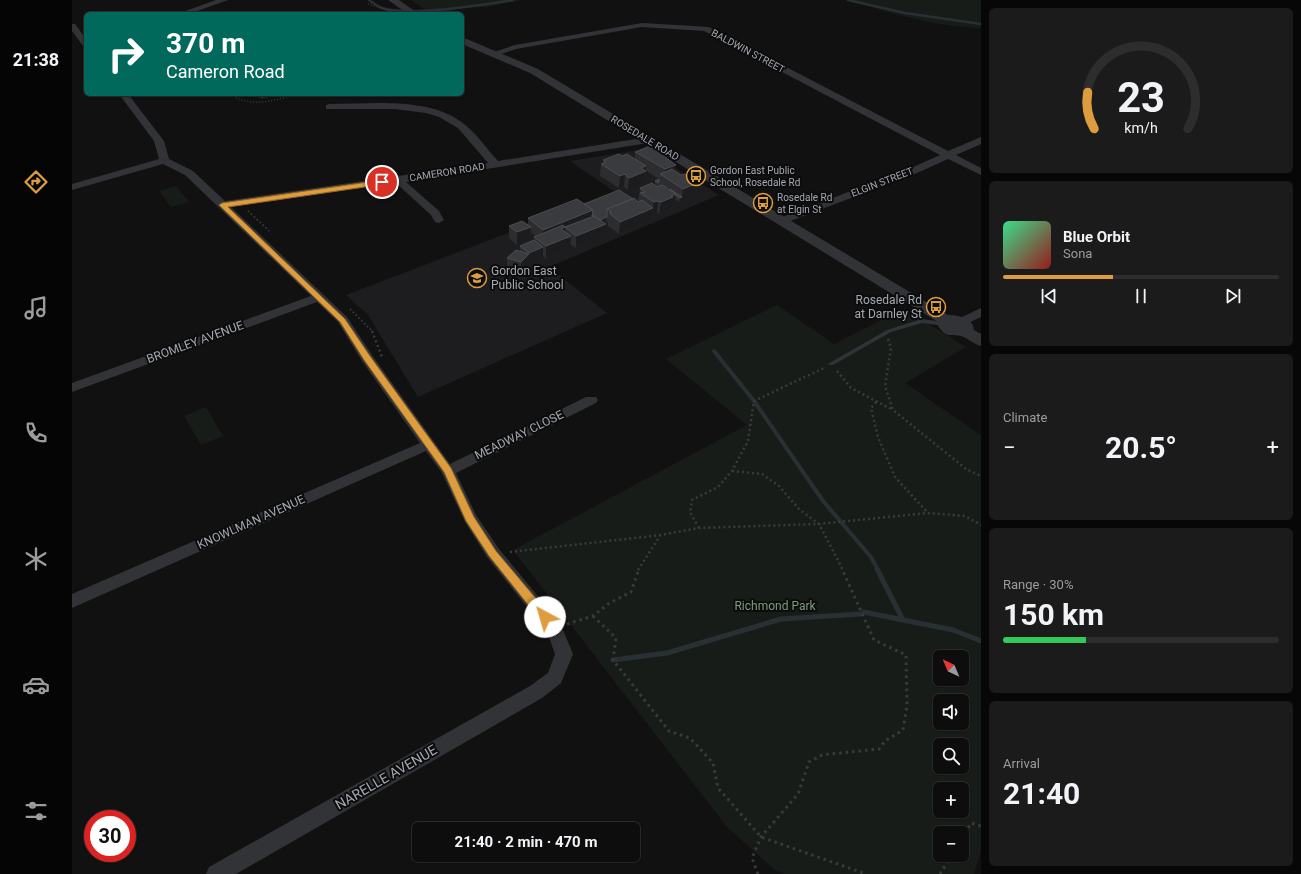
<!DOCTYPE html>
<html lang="en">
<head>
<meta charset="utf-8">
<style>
  :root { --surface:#0d0d0e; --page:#1b1b1c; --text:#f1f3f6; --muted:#9a9c9e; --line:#2d2d2e; --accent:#dd9d3e }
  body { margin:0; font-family:Roboto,sans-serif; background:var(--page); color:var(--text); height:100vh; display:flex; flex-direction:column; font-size:15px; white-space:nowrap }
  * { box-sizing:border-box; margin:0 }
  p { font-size:13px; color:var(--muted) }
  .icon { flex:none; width:22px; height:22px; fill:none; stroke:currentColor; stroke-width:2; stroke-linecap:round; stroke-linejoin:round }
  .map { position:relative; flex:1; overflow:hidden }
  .panel { display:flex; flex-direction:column; gap:8px; padding:8px; background:#070708; width:320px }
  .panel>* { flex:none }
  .guide { position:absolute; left:12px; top:12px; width:380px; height:84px; border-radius:6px; box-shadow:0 1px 3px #0004,0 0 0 1px var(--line); background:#00695c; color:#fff; overflow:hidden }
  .needle { width:26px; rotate:316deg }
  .buttons { position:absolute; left:861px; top:650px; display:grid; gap:8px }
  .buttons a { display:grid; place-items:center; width:36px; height:36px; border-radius:6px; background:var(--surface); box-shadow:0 1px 3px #0004,0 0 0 1px var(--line); font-size:20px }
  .speed { position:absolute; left:12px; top:810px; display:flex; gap:8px; font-size:20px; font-weight:700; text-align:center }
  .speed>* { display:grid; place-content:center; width:52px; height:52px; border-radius:50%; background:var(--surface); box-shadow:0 1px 3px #0004,0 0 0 1px var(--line); line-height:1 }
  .speed .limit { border:6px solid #d22; background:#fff; color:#111 }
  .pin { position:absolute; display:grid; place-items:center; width:34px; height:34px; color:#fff; margin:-17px; border:2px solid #fff; border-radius:50%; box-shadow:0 1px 4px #0007 }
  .me { position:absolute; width:44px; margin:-22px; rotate:321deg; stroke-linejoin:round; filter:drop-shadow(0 0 3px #0008) }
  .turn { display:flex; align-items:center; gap:14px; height:84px; padding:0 16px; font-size:18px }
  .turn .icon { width:52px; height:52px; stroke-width:2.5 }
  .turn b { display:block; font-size:28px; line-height:34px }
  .big { font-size:30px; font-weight:700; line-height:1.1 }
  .panel .tile { flex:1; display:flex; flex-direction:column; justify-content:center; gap:6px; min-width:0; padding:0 14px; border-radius:6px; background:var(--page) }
  .panel .dial { align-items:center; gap:0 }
  .dial svg { height:104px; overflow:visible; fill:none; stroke:var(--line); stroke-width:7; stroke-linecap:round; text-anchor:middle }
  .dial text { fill:var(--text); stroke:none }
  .song { display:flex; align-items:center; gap:12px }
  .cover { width:48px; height:48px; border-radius:6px; background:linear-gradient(135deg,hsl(150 70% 55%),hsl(0 70% 35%)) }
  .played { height:4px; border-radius:2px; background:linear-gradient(90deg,var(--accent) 40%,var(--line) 40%) }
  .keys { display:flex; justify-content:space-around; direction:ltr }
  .heat { display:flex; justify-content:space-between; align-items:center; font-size:22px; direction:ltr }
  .charge { height:6px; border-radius:3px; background:linear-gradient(90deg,#34c759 30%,var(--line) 0) }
  .trip { position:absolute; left:340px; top:822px; width:228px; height:40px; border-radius:6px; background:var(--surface); box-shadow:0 1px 3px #0004,0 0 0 1px var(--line); font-weight:700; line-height:40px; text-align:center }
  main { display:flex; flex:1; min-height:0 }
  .dock { display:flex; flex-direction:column; width:72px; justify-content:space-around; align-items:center; background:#050506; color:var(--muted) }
  .dock .icon { width:28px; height:28px }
  .dock .on { color:var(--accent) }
  .dock b { font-size:18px; color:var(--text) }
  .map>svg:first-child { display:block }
</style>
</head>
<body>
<main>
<nav class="dock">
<b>21:38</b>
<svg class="icon on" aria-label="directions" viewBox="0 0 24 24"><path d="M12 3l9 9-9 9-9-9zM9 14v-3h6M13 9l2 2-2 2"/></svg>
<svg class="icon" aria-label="music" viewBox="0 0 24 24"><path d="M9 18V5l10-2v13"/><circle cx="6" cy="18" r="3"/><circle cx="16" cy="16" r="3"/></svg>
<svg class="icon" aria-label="phone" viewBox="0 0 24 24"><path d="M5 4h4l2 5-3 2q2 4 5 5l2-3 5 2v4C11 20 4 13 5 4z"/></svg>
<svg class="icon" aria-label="climate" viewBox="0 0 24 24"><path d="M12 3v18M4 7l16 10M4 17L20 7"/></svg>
<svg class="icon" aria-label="car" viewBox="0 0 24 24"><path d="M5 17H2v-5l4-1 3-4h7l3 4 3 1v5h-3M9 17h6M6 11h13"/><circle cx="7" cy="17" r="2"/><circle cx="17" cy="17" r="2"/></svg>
<svg class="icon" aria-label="filters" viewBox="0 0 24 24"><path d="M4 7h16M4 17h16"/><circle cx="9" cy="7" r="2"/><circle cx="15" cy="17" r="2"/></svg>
</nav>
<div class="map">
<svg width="909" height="874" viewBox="0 0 909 874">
  <rect width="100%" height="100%" fill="#111112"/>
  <!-- built -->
  <path fill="#1d1d1f" d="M567,150L578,152L647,195L477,267L535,313L346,397L296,315L274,295L543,192L498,161Z"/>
  <!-- green -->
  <path fill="#181c18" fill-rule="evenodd" d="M339,0H450L415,7L381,8L380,14H360Z
    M775,0H909V28C864,27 818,13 775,0Z
    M104,186L117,202L99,207L87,191Z
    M705,305L762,344L832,309L894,347L833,383L909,435V851L902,874H713L703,870L655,827L441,550L675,425L594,359ZM868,657H890V679H868ZM868,701H890V723H868ZM868,745H890V767H868ZM868,789H890V811H868ZM868,833H890V855H868Z
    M134,407L151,436L129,445L112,416Z"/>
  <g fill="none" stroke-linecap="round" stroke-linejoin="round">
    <!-- stream-far2 -->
    <path stroke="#293034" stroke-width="2.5" d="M297,0C301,3 305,6 310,8C337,17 411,5 441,0
      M776,0L833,13L909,24"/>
    <!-- stream-far1 -->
    <path stroke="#293034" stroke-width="4" d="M642,351L682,401L751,501L799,557L806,570"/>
    <!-- stream -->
    <path stroke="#293034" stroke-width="5" d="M805,569L831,620L881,630L909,641
      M792,612L831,620
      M541,660L595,653L709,619L788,614"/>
    <!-- path-far3 -->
    <path stroke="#393a3e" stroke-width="1.5" stroke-dasharray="1 2" stroke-linecap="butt" d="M296,4L319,11
      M159,94C179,109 203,100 225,94"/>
    <!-- path-far2 -->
    <path stroke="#393a3e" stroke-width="2" stroke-dasharray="1.5 2.5" stroke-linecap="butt" d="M176,211L197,231
      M278,309L301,332"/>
    <!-- path-far1 -->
    <path stroke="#393a3e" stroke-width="2.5" stroke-dasharray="2 3" stroke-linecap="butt" d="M300,331L310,357
      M816,339L819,348L813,386L821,410L894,469L909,476
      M765,371L779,388L821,410
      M804,402L799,408L806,437L823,477L855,512
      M660,471L690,474L707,486L727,509L747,524L771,570
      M627,528L618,512L620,500L646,487L660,471L676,441L682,401L752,368
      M438,552L589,535L627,528L747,524L855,513L893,516L909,525
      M566,570L588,536"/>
    <!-- path -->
    <path stroke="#393a3e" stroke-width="3" stroke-dasharray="2.5 4" stroke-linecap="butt" d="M521,616L544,638L541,660L597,731L618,738L641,763L646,788L689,837L794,874
      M495,624L521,616L536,604L559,592L567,569
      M890,839L899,823L909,826
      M686,874L680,858L689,837L726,794L737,762L750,755L807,749L813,741L831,730L835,706L834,655L802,640L770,569
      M868,874L880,855"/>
    <!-- service -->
    <path fill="#323337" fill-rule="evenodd" d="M850,319L872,322L875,324L872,326L850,323L819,332L761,365H757L756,364L815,330Z"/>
    <!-- minor -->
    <path fill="#323337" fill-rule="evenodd" d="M144,0H156L117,14H105Z
      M570,23L637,27L876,151L909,137V144L884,155L909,168V175L876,159L845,173L713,223H705L704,221L705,219L837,169L868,155L632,31L570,27L444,49L423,56L419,53L443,45Z
      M0,24H3L14,39V46H11L0,31Z
      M47,94H56L92,141L97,159L121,171L153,201L416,163L386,128L367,117L354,113L323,109H254V105L257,104C297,104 354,97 388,121C403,131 414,148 426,161L576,137L581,140L576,143L334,182L367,211L372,220L367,223L363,222L359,215L324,183L159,207L275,317L300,355L378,464L514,397H524L526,400L524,403L384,473L404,515L427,549L488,623L501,654L489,683L470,698L164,874H134L137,867L458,686L476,673L483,654L475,632L415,557L393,522L370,473L354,451L0,608V594L348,443L290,361L266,322L245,302L0,392V383L239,296L113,175L91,164L0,190V184L87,159L82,141Z
      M909,308V317L890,326L884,322L886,319Z"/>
    <!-- tertiary -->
    <path fill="#323337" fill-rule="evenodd" d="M316,0H327L347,14H336Z
      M390,37L466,69L876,315C885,315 902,318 902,330L909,334V346C902,344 898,340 892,337C878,332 875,341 865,324L866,322L458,73L390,44Z"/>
  </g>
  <!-- wall -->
  <path fill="#2d2d30" d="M179,94H204L191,99Z
    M563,152L609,175L625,181L623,193L621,194V196L607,202L603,199L602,206L600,207L599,209L587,214L585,213L581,215L580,220L547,234L536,226V223L534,221L532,222L533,236L504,248L498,244V248L474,259L471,256V260L457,266V267L449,275L435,271V258L448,251V246L462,241V237H464L459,232L458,240L445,245L437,238V226L456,225V218L512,204L561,199L566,202L567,201L566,200L568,188L583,185V181L587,179L573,170L574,171L573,183L556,190L552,187L547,188L528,176L529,164L531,163V160L550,156L563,159Z"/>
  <!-- shaded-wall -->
  <path fill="#1c1c1e" d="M190,94H204L191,99Z
    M604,165L603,177L592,176L593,169Z
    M574,166L573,183L556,190L557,178L569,168Z
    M553,174L552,187L547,188L548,176Z
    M625,181L623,193L621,194V196L607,202L608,198L610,197L611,189L621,183Z
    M604,194L602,206L600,207L599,209L587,214L589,202L599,196Z
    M586,201L585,213L581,215L580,220L547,234L548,222L581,208L582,202Z
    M521,210L520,222L493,227V238L499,236L498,248L474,259V246L470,242L471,230Z
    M535,217L534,221L525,225V221Z
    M534,224L533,236L504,248V236Z
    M459,227L458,240L445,245V232Z
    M471,247V260L457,266V253Z
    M457,254V267L449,275V262Z"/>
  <!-- building -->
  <path fill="#3a3b3e" stroke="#4a4c50" d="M578,146L604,165L593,169L563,152Z
    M547,154L550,156L555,154L574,166L569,168L574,171L557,178L553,174L548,176L529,164L534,162L531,160Z
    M600,169L609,175L613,174L625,181L621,183L623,184L611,189L588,174Z
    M587,179V182L586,183L583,181Z
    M580,183L585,187L590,185L604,194L599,196L601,197L589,202L586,201L582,202L568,193L573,192L568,188Z
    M598,189L610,197L608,198L603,195L604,194L598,190Z
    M547,190L561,199L535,209V217L528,220L522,216H520L521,210L512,204Z
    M562,198L566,202L570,200L581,208L548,222L537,213L540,212L535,209Z
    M505,199L521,210L471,230L456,218Z
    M522,216L534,224L504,236L493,227Z
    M450,221L459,227L445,232L437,226Z
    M491,225L493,227L489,229L499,236L474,246L462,237Z
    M462,240L471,247L457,253L448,246Z
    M444,250L457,254L449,262L435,258Z"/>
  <!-- route -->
  <path fill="#dd9d3e" stroke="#906628" d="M310,180L313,181V184L156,207L273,319L298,356L379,468L402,517L424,551L477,614L479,617L477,621H469L417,556L394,521L372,472L292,360L268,322L147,205L150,203Z"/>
  <!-- icons -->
  <defs>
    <g id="bus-ring" transform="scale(1)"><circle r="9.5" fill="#0c0c0d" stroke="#dd9d3e" stroke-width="1.5"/><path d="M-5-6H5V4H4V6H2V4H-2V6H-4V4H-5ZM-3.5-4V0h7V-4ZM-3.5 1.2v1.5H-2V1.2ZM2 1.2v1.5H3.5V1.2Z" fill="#dd9d3e"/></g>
    <g id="school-ring" transform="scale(1)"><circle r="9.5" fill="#0c0c0d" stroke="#dd9d3e" stroke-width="1.5"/><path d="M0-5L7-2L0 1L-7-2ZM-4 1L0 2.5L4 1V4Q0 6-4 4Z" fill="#dd9d3e"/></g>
  </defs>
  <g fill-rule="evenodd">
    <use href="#bus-ring" x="624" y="176"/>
    <use href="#bus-ring" x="691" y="203"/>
    <use href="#school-ring" x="405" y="278"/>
    <use href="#bus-ring" x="864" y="307"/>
  </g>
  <g text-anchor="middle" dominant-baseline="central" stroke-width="4" stroke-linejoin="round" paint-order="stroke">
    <!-- far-street labels -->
    <g font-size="10" fill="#a4a9b1" stroke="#0c0c0d">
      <text transform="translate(676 51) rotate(28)">BALDWIN STREET</text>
      <text transform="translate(573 138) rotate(31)">ROSEDALE ROAD</text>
      <text transform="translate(375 172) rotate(-9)">CAMERON ROAD</text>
      <text transform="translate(810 182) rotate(-21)">ELGIN STREET</text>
    </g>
    <!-- far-poi labels -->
    <g font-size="10" fill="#a4a9b1" stroke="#0c0c0d" text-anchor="start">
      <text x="638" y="170">Gordon East Public<tspan x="638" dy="12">School, Rosedale Rd</tspan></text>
      <text x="705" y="197">Rosedale Rd<tspan x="705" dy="12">at Elgin St</tspan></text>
    </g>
    <!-- poi labels -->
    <g font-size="12" fill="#a4a9b1" stroke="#0c0c0d" text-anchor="start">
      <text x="419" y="271">Gordon East<tspan x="419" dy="14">Public School</tspan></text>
      <text x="850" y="300" text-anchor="end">Rosedale Rd<tspan x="850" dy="14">at Darnley St</tspan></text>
    </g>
    <!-- street labels -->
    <g font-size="12" fill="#a4a9b1" stroke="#0c0c0d">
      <text transform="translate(123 342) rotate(-20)">BROMLEY AVENUE</text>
      <text transform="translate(447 435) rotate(-26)">MEADWAY CLOSE</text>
      <text transform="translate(179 522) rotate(-24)">KNOWLMAN AVENUE</text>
    </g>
    <!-- park labels -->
    <g font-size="12" fill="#7d9b7d" stroke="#0c0c0d">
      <text x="703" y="606">Richmond Park</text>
    </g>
    <!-- near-street labels -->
    <g font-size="14" fill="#a4a9b1" stroke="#0c0c0d">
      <text transform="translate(314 777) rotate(-30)">NARELLE AVENUE</text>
    </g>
  </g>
</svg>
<div class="buttons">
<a><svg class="needle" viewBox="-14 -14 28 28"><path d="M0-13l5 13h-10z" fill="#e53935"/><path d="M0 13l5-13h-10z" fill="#9a9c9e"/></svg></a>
<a><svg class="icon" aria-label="sound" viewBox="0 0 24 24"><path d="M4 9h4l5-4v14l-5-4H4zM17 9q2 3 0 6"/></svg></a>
<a><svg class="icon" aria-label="search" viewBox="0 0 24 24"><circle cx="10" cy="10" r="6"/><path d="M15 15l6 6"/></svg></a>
<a>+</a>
<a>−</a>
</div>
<div class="speed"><div class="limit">30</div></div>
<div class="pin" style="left:310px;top:182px;background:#d93025"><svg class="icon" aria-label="arrive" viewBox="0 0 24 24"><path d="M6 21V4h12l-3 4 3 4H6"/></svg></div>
<svg class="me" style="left:473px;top:617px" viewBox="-20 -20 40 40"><circle r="19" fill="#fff"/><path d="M0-13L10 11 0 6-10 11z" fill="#dd9d3e"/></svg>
<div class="trip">21:40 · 2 min · 470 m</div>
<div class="guide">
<div class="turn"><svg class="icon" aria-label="right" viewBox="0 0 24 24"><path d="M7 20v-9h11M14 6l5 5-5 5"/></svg><div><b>370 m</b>Cameron Road</div></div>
</div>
</div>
<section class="panel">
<div class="tile dial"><svg viewBox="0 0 100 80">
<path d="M14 69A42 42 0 1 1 86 69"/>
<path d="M14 69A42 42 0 0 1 9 41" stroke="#dd9d3e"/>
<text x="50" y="56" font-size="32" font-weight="700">23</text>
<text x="50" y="72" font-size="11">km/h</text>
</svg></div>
<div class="tile">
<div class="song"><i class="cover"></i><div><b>Blue Orbit</b><p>Sona</p></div></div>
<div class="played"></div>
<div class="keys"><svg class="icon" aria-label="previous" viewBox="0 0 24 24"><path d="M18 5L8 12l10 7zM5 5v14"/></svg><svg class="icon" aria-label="pause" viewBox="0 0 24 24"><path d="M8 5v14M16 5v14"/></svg><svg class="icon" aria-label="next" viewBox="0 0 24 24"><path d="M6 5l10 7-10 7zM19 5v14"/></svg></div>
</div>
<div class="tile"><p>Climate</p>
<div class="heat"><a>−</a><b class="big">20.5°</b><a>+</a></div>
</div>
<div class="tile"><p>Range · 30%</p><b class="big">150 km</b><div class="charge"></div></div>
<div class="tile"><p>Arrival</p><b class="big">21:40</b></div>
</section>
</main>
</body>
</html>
